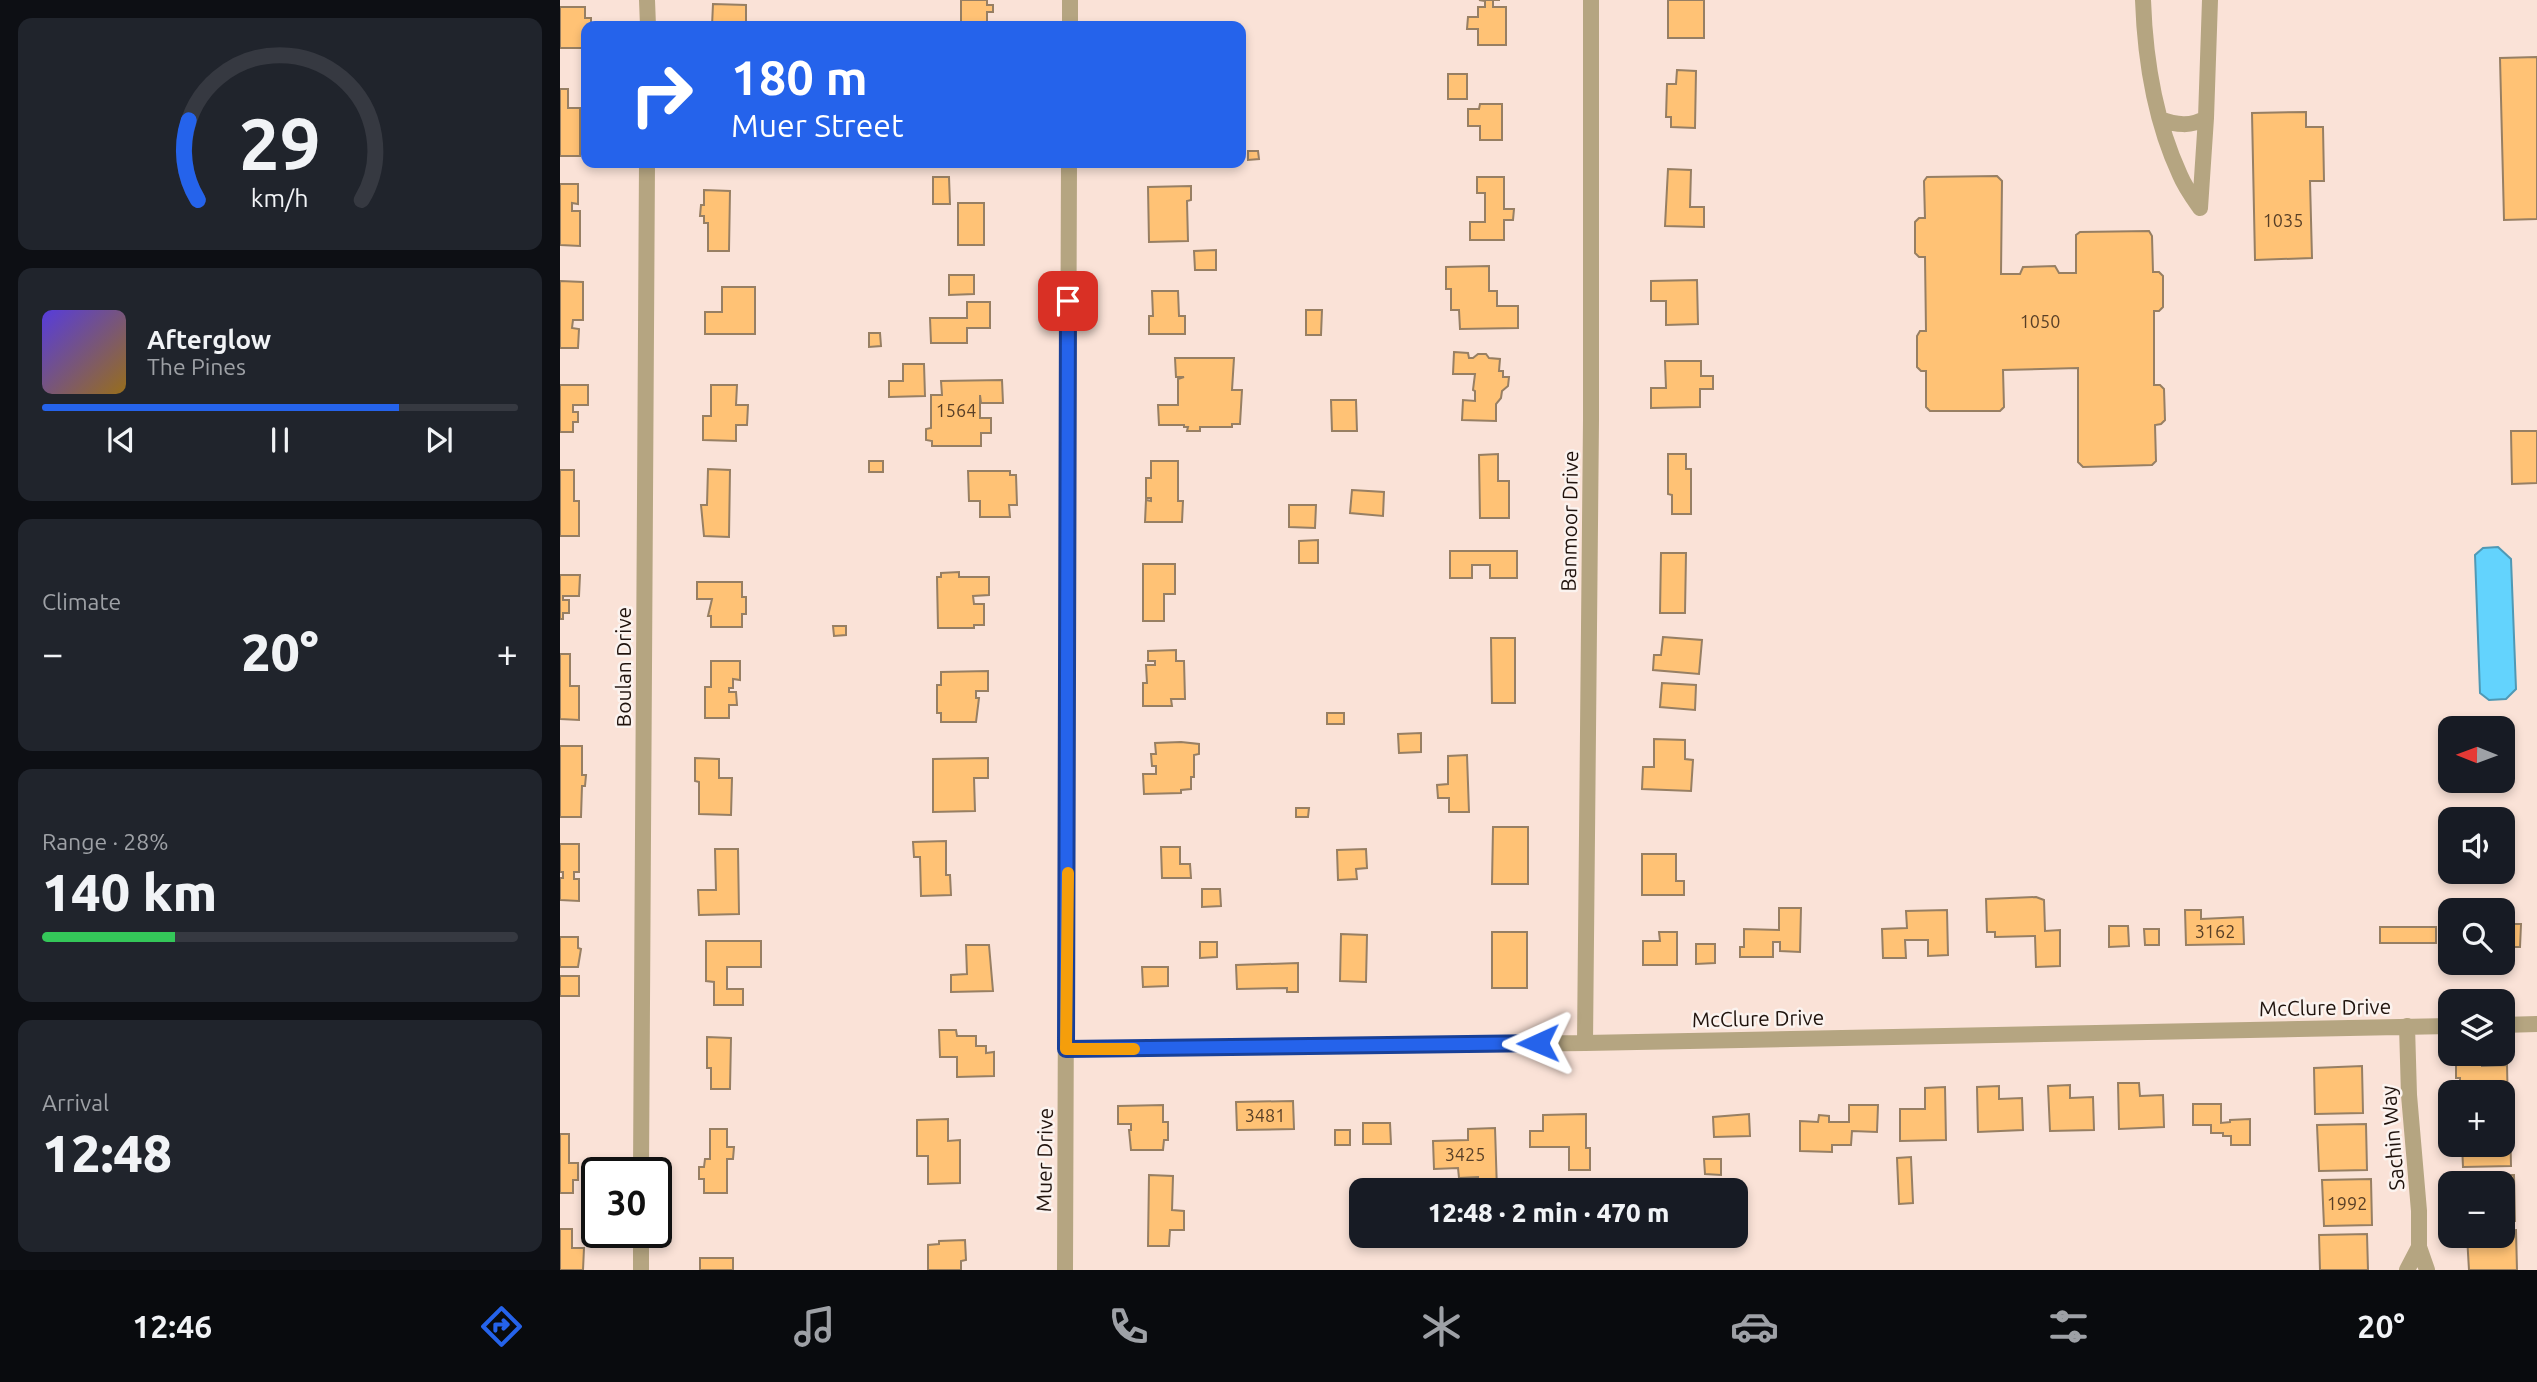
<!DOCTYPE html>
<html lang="en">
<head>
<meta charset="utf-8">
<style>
  :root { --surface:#171b24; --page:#20242c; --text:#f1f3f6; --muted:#9ea1a6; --line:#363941; --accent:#2563eb }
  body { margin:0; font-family:Ubuntu,sans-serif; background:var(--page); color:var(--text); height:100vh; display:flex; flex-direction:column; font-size:26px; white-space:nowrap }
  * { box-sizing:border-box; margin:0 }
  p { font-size:23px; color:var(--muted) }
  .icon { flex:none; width:38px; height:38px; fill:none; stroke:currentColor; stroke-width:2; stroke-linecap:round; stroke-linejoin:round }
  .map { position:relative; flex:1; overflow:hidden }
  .sheet { display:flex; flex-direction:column; gap:18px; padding:18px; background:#0d0f14; width:560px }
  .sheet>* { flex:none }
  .banner { position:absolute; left:21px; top:21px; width:665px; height:147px; border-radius:14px; box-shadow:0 4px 10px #0003; background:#2563eb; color:#fff; overflow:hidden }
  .needle { width:46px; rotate:271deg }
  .tools { position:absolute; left:1878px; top:716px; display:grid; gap:14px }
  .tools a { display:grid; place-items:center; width:77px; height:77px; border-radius:14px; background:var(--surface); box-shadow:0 4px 10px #0003; font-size:35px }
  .speed { position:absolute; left:21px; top:1157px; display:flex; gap:14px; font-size:35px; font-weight:700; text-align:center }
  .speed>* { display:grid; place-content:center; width:91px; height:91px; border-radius:50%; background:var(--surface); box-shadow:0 4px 10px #0003; line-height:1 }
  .speed .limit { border:4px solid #111; border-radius:10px; background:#fff; color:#111 }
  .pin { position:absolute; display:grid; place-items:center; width:60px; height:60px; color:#fff; margin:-30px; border-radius:14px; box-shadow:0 4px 10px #0006 }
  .me { position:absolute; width:77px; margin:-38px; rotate:269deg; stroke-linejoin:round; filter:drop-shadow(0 0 5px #0008) }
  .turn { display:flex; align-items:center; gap:24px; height:147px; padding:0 35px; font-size:32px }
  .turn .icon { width:91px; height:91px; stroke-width:2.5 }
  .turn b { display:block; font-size:49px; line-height:60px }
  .big { font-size:52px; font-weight:800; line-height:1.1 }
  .sheet .tile { flex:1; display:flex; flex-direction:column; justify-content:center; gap:10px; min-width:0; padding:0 24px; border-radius:14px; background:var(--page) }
  .sheet .dial { align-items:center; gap:0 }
  .dial svg { height:182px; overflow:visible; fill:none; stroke:var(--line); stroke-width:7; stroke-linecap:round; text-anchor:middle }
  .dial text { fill:var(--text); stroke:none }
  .song { display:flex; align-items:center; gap:21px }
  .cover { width:84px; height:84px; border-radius:10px; background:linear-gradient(135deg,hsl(250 70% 55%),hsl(40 70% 35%)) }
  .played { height:7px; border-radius:4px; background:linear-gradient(90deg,var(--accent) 75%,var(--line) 75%) }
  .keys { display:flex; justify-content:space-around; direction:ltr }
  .heat { display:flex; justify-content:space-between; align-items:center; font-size:38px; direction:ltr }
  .charge { height:10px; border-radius:5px; background:linear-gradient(90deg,#34c759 28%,var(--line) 0) }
  .trip { position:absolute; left:789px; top:1178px; width:399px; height:70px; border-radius:14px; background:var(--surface); box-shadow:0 4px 10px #0003; font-weight:800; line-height:70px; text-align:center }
  .tabs { display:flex; height:112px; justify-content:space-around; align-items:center; background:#090b0e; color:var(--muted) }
  .tabs .icon { width:49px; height:49px }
  .tabs .current { color:var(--accent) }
  .tabs b { font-size:32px; color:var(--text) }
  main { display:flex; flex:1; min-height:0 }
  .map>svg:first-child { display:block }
</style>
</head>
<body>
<main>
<section class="sheet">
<div class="tile dial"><svg viewBox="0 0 100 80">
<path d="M14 69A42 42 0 1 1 86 69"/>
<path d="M14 69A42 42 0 0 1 10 34" stroke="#2563eb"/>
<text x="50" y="56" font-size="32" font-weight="700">29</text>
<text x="50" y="72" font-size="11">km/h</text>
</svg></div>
<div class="tile">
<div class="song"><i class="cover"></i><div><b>Afterglow</b><p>The Pines</p></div></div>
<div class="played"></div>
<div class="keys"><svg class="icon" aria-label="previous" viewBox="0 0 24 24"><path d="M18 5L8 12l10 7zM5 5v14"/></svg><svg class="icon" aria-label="pause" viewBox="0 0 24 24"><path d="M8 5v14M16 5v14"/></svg><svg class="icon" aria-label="next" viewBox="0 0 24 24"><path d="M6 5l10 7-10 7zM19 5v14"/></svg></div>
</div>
<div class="tile"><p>Climate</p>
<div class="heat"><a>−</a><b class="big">20°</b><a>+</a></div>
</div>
<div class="tile"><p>Range · 28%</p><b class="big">140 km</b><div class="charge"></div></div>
<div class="tile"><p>Arrival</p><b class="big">12:48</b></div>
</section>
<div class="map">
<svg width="1977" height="1270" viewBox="0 0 1977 1270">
  <rect width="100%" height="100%" fill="#fae2d7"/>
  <!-- water -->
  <path fill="#63d3fd" stroke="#4f99b5" stroke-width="2" d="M1938,547L1951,559L1956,689L1946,699L1929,700L1920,693L1915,555L1923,548Z"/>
  <!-- building -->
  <path fill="#ffc275" stroke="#977f63" stroke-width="2" d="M401,0H427V5H433V12H427V22H401Z
    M919,0H940H933V7H946V45H918V29H907L908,17H918V7H925V1Z
    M1108,0H1144V38H1108Z
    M153,4L186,5V26H152Z
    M0,7H25V18H31V26H26V48H0Z
    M1977,57V219L1944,220L1940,58Z
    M1117,70L1136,71L1135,128L1111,127V117H1106L1107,84H1116Z
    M888,74H907V99H888Z
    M0,89H8V108H20V156H0Z
    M920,104H942V140H920V126H908V109H919Z
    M1746,112V127H1763L1764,181H1750L1752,258L1695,260L1692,113Z
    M688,151H698L699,159L688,160Z
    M1108,169L1131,170L1130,207H1144V227L1105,226Z
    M1437,176L1442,181L1441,274H1460L1463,267L1495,266L1499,273H1516V235L1520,232L1589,231L1592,236L1593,272H1599L1603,276V307L1599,311H1594V385H1600L1604,389L1605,420L1601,424L1595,425L1596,461L1592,465L1523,467L1518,462V368L1443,370L1444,407L1440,411H1370L1366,407V371H1361L1357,367V336L1360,331H1366L1365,257H1359L1355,253V222L1359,218H1365L1364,181L1367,177Z
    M373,177H389L390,204H373Z
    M917,177H944V209H954L953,220H944V240H910V222H925V193H917Z
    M0,184H18V204L12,203V211H20V246L0,245Z
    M631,186V200L627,201L628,241L589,242L588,187Z
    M144,190L170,191L169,251H148V223H144V216H140L141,205H144Z
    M398,203H424V245H398Z
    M656,250V270H635L634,251Z
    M929,266V291H937V306H958V328L900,329L899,310H891V289H886V267Z
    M389,275H414V294L389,295Z
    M1137,280L1138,324L1106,325V301H1091V281Z
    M0,281L23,282V320H13L12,328L19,329L18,348H0Z
    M162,287H195V334H145V312H162Z
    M592,291H618L619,316H625V334H589V316H593Z
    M407,302H430V328H407V343H371L370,318H407Z
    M746,310H762L761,335H746Z
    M309,333H320L321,346L309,347Z
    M894,352L908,353L909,358H913L918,354H926L929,358L940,359L939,371H943V377H949L948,386L942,391L941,398L936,404V421L902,420L903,400L915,401V391L913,390L915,374H893Z
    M615,358H674L672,390H682L680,424H672V427H640V431H627L628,427H624V425H599L598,405H618V379L624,377H616Z
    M1105,361H1141V376H1153V389H1140V407L1091,408V388H1106Z
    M343,364H364L365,396L329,397V381H343Z
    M442,380L443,403H421L420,395V418H431V433H421V446H372V441L366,440V429L371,428V395H382L381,381Z
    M0,385H28V405H13V412H18V422H13V432H0Z
    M151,385H177L176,405H188L187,425H176V441L143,440V416H151Z
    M771,400H796L797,431H772Z
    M1951,431H1977V483L1952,484Z
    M938,454V481H949V518H920L919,455Z
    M1108,454H1126V469H1131V514H1112V495L1108,494Z
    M309,461H323V472H309Z
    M591,461H618V501H623L622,522H585L586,500L591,501V498H586V478H591Z
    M148,469L170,470L169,537L144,536L141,505H147Z
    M0,470H14V501H19V536H0Z
    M408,471H450V475H456L457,505H449L450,517H420V501H409Z
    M792,490L824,492L823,516L790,513Z
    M729,505H756L755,528L729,527Z
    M758,540V563H739V541Z
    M890,551H957V578H930V565H912V578H890Z
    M1101,553H1126L1125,613H1100Z
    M583,564H615V594H604V621H583Z
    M399,572V577H429V595L413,596L414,604H424V625H414V628H378L377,577H381V573Z
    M0,575H20L19,596H3V600H9V613H3V619H0Z
    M137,582H182V597H186V614H182V627H151V616H148L152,599H137Z
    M273,626H286V635L274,636Z
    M1103,637L1142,640L1139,674L1093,670L1094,655H1101Z
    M931,638H955V703H932Z
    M616,650V661H624L625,699H611L612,706H583V683H587L586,665H595V661H588V651Z
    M0,654H10V686H19V720L0,719Z
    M151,661H180V680L173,679V688H169V692H176L177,705H169V718H145V687H151Z
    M428,671V691H416V698H419L416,722H381V713H377V685H381V672Z
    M1102,683L1136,685L1135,710L1100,707Z
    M767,713H784V724H767Z
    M861,733V752L839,753L838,734Z
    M1094,739L1125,740V759L1133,760L1131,791L1082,789L1083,767H1094Z
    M621,742L639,744V754L634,755V777H631V789L621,790V793L584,794L583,774H596V766H592L591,754H596L595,743Z
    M0,746H22V775H26L25,786H22L21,817H0Z
    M907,755L909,812H889V798H878L877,785L888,784V756Z
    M135,758L159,759V778H172L171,815L139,814V782L135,781Z
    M428,758V778H414L415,811L373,812V759Z
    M736,808H749L748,817H736Z
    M933,827H968V884H932Z
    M386,841V875H390L391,895L361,896L360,857H354L353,842Z
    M0,844H19V872H14V879H19V901L0,900V878H3V872H0Z
    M601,847H620V864H630L631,878H602Z
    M155,849H178L179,914L139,915L138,890H156Z
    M806,849L807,868L796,869L797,879L778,880L777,850Z
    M1082,854H1116V881H1124V895H1082Z
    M642,889H660L661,906L642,907Z
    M1476,897L1484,900L1485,931L1500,930V966L1476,967L1475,936L1435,937V932H1427L1426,899Z
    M1219,908H1241L1240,952L1220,951V942H1213V957H1180V947H1184V929L1219,930Z
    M1387,910L1388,955L1368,956V940H1345L1346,958H1323L1322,929L1347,928L1346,911Z
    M1625,910H1641V919L1683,917L1684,944L1626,945Z
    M1942,924H1961L1960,947H1942Z
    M1549,926H1568L1569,946L1549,947Z
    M1820,927H1876V943H1820Z
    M1584,929H1599V945H1585Z
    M932,932H967V988H932Z
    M1099,932H1117V965H1083V941H1100Z
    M781,934L807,935L806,982L780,981Z
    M0,937H18V948L21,949L18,967H0Z
    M146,941H201V967H167V989H183V1005H154V982L146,981Z
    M640,942H657V957L640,958Z
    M1136,944H1155V963L1136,964Z
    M406,945H429L433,991L391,992V975L407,974Z
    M738,963V992H727V988L677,989L676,965Z
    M582,967H608V986L583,987Z
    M0,976H19V996H0Z
    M379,1030H396L397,1036H416V1046H426V1053L434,1052V1076L397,1077V1057H380Z
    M147,1037L171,1038L170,1089H151V1068H147Z
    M1922,1054V1066L1947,1065L1948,1109L1942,1110V1092H1900V1078H1896V1062H1899V1055Z
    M1802,1066L1803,1113L1755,1114L1754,1068Z
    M1558,1083H1579L1580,1096L1603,1095L1604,1127L1559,1129Z
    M1510,1085V1098L1533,1097L1534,1130L1490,1131L1488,1086Z
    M1439,1086V1099L1462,1098L1463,1130L1418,1132L1417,1087Z
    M1385,1087L1386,1140L1340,1141V1109H1365V1088Z
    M733,1101L734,1129L677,1130L676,1102Z
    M1633,1104H1661V1123L1670,1122V1120L1690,1119V1145H1671V1136H1663V1133H1651V1125H1633Z
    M603,1105V1122H608V1140H604L603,1150H571L569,1130H571V1124H558V1106Z
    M1289,1105H1318L1317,1132L1292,1131L1291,1145H1272V1152L1240,1151V1121L1258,1122L1259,1115L1269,1116V1122H1289Z
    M1026,1114V1148H1030V1170H1009V1147H970V1131H983V1115Z
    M1189,1114L1190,1136L1154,1137L1153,1117Z
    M388,1119V1141L400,1140V1183L368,1184V1156H357V1120Z
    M1942,1120H1950L1951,1166L1903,1167L1902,1144H1942Z
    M803,1123H830L831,1144H803Z
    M1806,1124L1807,1170L1759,1171L1757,1125Z
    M935,1128L937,1190H918V1177L899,1178L898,1168L874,1169L873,1141L908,1140V1129Z
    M150,1129H167V1147H174L173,1159H167V1193H144V1179H139V1167H144L145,1159H150Z
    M775,1130H790V1145H775Z
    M0,1134H9V1163H18V1180H13V1193H0Z
    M1351,1157L1353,1203L1339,1204L1337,1158Z
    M1144,1159H1161V1175L1145,1174Z
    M589,1175L613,1176L612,1210L624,1211V1230H610L609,1246H588Z
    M1954,1175L1955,1221H1942V1183H1905V1176Z
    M1811,1179L1812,1225L1764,1226L1762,1180Z
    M0,1229H12V1248H24L23,1270H0Z
    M1956,1230L1957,1270H1909L1907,1236H1942V1231Z
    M1807,1234L1808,1270H1760L1759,1235Z
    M405,1240L406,1260L401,1261V1270H368V1245L379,1244V1241Z
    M140,1258H173V1270H140Z"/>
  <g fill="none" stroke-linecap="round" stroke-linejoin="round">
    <!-- minor -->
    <path stroke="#b5a581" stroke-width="16" d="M87,0L88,26
      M1583,0C1585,59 1595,121 1620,175C1625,187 1633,198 1640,208
      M510,26V0
      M1600,119C1616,125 1631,127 1646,118
      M1640,208L1646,118L1650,0
      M1942,1025L1977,1024
      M1847,1026L1849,1095L1859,1211V1247L1867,1270
      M1025,1043L1031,420V0
      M507,1049L1025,1043L1890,1026
      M81,1172L87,163
      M81,1270V1232
      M505,1270L509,163
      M1847,1270L1859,1247"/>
  </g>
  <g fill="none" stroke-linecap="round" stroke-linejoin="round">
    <!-- route casing -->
    <g stroke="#184099" stroke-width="18">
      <path id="route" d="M508,301L506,1049L978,1043"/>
    </g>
    <!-- route -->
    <use href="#route" stroke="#2563eb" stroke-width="12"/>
    <!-- slow -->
    <path stroke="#f59e0b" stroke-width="12" d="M508,873L506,1049H574"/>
  </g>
  <g text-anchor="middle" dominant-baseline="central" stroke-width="5" stroke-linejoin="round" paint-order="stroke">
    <!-- number labels -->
    <g font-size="18" fill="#583f27">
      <text x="1723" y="220">1035</text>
      <text x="1480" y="321">1050</text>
      <text x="396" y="410">1564</text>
      <text x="1655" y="931">3162</text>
      <text x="705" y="1115">3481</text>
      <text x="905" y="1154">3425</text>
      <text x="1787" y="1203">1992</text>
    </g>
    <!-- street labels -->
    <g font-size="21" fill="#20130d" stroke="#fbf3ef">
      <text transform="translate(1009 521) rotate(-89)">Banmoor Drive</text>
      <text transform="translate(63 667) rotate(-90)">Boulan Drive</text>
      <text transform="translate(1765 1007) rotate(-1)">McClure Drive</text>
      <text transform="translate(1198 1018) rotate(-1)">McClure Drive</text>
      <text transform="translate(1832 1138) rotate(-95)">Sachin Way</text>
      <text transform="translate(484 1160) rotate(-89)">Muer Drive</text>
    </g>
  </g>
</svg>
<div class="tools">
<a><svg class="needle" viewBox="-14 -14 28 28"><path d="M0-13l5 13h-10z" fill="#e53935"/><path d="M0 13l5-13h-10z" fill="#9ea1a6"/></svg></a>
<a><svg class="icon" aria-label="sound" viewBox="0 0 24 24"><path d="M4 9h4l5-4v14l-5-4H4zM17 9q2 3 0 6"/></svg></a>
<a><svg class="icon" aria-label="search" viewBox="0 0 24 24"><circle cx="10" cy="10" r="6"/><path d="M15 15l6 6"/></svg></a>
<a><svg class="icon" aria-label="layers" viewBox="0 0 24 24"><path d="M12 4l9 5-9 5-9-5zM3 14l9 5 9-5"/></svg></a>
<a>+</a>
<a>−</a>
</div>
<div class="speed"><div class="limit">30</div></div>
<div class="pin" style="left:508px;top:301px;background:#d93025"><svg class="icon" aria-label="arrive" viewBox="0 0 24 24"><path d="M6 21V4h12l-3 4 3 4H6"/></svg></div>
<svg class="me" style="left:978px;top:1043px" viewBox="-20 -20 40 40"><path d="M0-17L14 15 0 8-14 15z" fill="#2563eb" stroke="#fff" stroke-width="4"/></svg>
<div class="trip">12:48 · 2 min · 470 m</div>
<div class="banner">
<div class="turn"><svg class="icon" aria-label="right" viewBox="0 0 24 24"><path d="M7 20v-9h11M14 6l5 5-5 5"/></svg><div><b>180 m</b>Muer Street</div></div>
</div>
</div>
</main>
<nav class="tabs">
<b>12:46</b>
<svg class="icon current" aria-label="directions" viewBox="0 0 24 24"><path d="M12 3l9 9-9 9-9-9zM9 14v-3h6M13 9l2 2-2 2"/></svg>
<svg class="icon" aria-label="music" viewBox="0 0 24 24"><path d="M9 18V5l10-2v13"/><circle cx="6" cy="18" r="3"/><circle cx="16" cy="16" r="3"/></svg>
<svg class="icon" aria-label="phone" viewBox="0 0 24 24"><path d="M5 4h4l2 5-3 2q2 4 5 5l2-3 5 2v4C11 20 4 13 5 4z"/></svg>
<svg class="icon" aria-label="climate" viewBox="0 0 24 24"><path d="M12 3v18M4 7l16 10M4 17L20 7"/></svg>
<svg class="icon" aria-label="car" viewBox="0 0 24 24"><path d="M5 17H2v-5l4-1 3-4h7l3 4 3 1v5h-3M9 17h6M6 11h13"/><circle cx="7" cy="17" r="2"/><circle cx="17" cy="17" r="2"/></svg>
<svg class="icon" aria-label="filters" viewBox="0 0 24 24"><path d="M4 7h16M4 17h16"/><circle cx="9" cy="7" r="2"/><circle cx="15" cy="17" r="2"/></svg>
<b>20°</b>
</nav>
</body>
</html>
